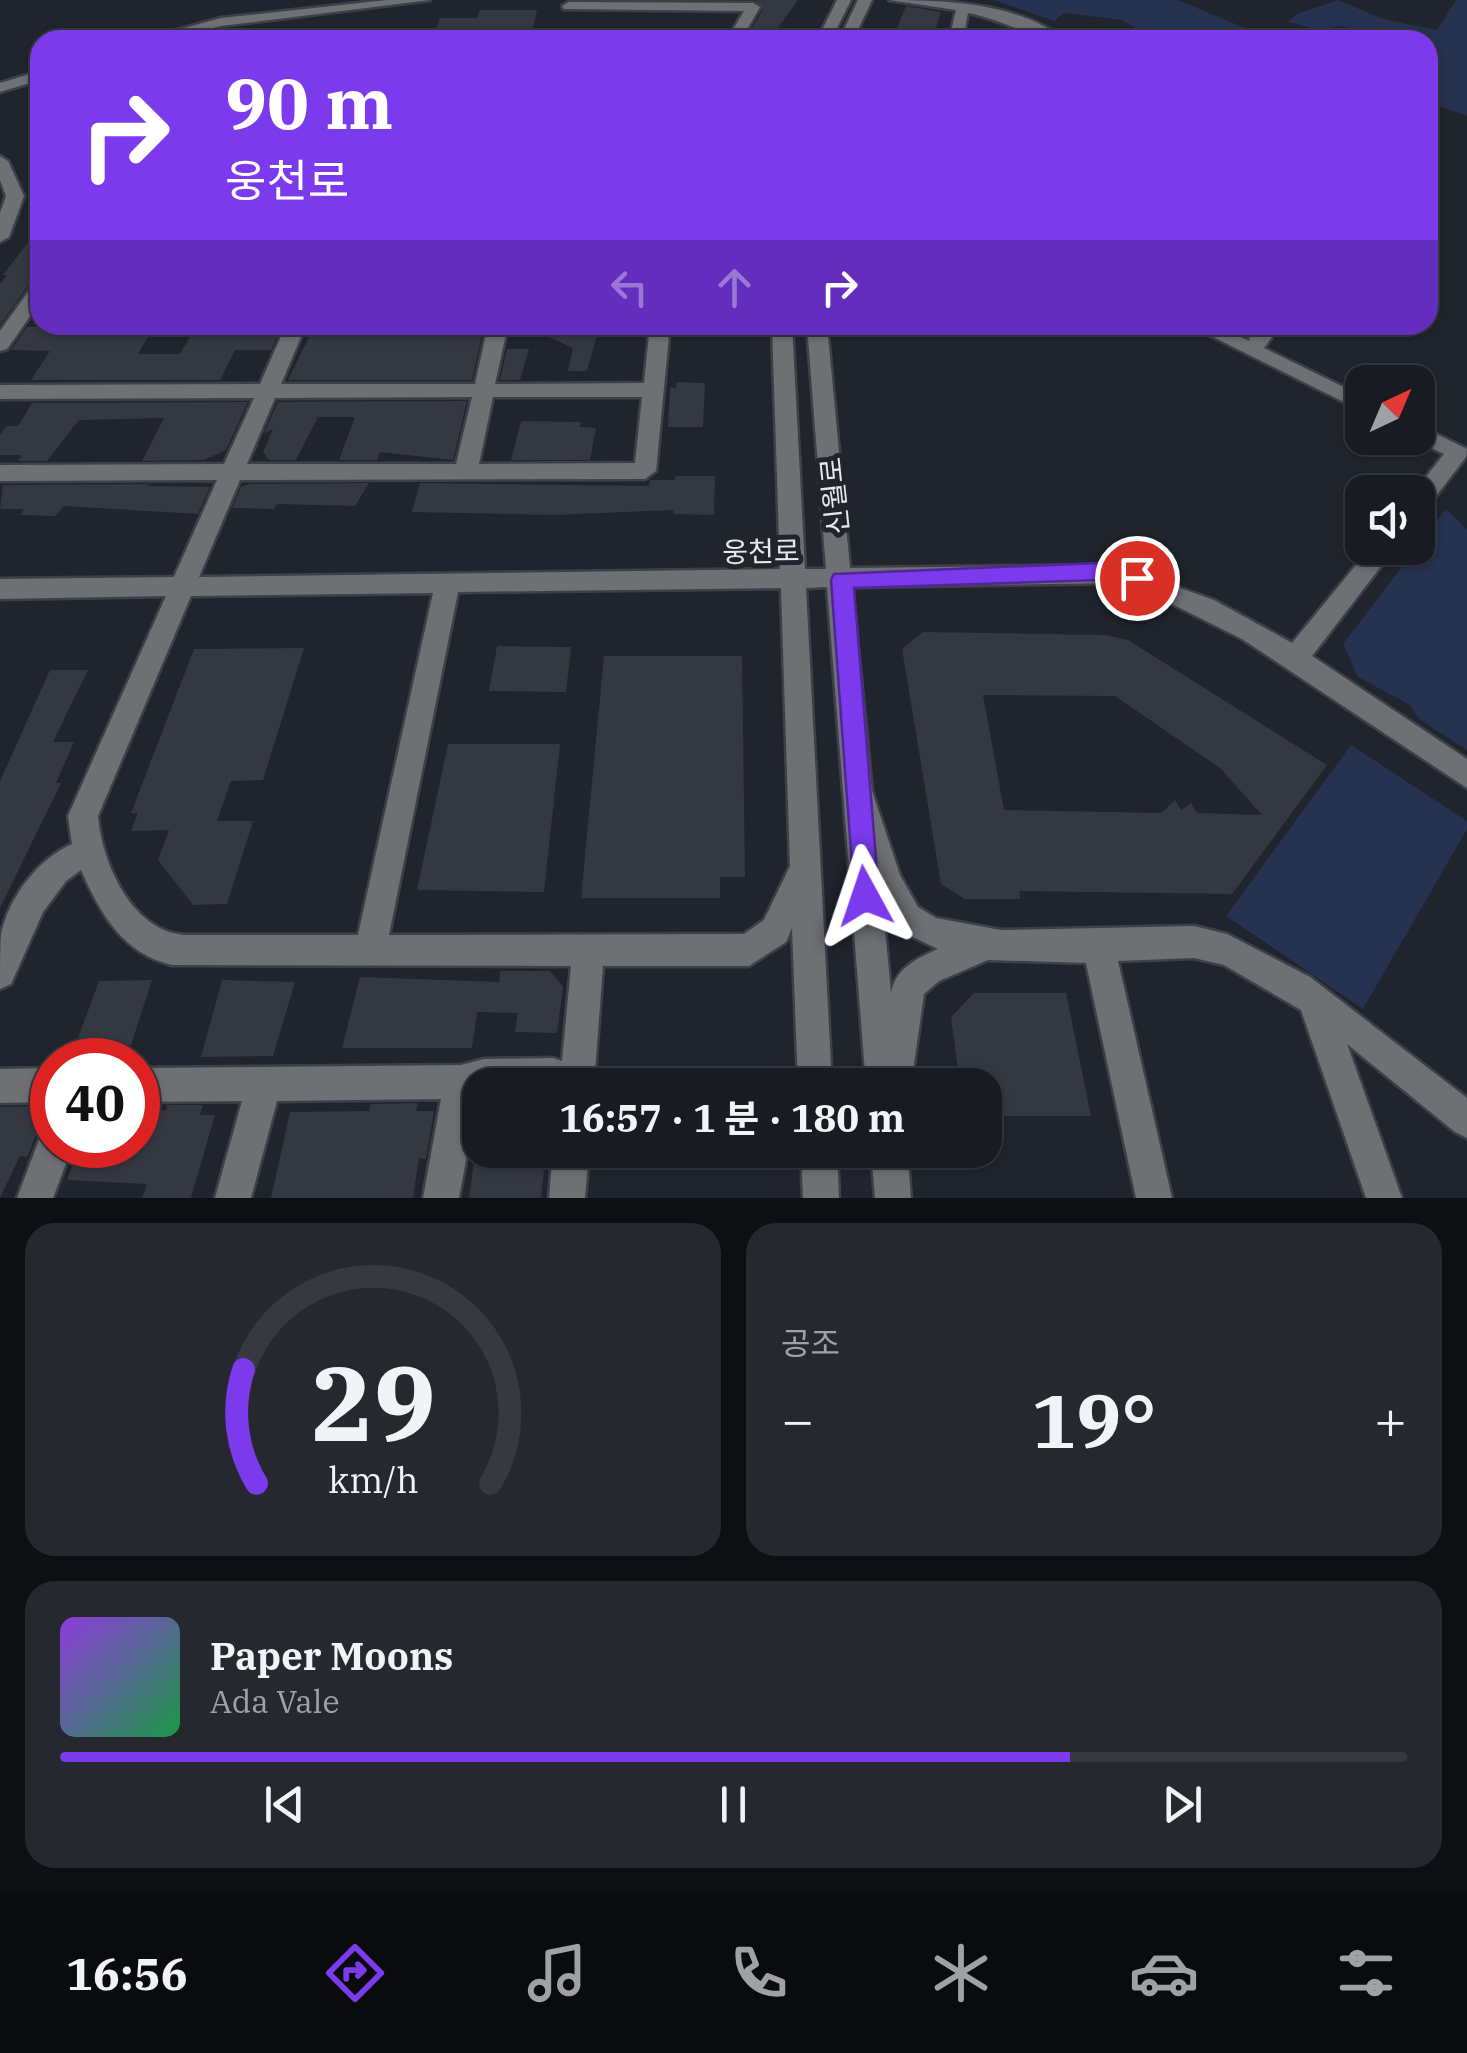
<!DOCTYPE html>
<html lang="ko">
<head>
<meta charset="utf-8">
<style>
  :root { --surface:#181b21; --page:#25282e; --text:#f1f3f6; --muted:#9fa1a5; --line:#36393f; --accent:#7c3aed }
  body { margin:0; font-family:"IBM Plex Serif","Noto Sans KR",serif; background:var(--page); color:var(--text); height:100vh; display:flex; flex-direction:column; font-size:38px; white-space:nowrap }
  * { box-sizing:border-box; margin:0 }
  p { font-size:32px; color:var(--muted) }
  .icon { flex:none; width:55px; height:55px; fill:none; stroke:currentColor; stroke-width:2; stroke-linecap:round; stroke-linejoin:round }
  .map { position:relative; height:1198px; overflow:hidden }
  .details { display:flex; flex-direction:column; gap:25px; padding:25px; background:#0d0f12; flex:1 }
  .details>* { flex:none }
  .hud { position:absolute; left:30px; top:30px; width:1408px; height:305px; border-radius:30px; box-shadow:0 2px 8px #0004,0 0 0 2px var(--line); background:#7c3aed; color:#fff; overflow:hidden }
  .needle { width:65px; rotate:44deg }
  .buttons { position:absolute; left:1345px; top:365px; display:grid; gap:20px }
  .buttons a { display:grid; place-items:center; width:90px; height:90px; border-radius:20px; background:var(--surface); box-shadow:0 2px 8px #0004,0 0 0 2px var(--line); font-size:50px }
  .speed { position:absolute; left:30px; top:1038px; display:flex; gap:20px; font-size:50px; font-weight:700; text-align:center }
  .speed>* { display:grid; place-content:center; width:130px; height:130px; border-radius:50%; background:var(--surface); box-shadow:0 2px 8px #0004,0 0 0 2px var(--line); line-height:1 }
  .speed .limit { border:15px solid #d22; background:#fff; color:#111 }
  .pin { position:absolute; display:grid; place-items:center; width:85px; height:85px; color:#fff; margin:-42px; border:5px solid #fff; border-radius:50%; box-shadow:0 2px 10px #0007 }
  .me { position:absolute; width:110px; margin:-55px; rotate:355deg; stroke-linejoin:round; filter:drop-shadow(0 0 8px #0008) }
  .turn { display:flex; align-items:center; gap:35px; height:210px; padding:0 30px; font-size:45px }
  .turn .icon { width:130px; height:130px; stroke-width:2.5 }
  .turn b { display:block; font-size:70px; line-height:85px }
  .lanes { display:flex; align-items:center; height:95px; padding:0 30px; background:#0003; justify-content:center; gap:50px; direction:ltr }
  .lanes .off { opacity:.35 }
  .big { font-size:75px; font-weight:700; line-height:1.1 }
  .details .tile { flex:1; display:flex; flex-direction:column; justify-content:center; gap:15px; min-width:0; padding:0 35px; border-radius:30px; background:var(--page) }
  .details .dial { align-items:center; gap:0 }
  .dial svg { height:260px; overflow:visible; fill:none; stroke:var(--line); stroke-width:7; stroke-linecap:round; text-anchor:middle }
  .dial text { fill:var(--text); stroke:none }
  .song { display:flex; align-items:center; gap:30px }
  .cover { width:120px; height:120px; border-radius:15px; background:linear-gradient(135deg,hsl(270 70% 55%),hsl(140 70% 35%)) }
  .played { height:10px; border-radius:5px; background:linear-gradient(90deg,var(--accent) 75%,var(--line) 75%) }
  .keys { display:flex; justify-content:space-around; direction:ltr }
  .heat { display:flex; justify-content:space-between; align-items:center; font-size:55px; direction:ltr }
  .details .tiles { flex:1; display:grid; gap:25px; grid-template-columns:1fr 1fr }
  .tile:last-child { grid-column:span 2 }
  .trip { position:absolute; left:462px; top:1068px; width:540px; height:100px; border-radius:30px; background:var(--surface); box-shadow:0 2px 8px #0004,0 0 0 2px var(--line); font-weight:700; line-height:100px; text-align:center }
  .dock { display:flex; height:160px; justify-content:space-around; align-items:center; background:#0a0b0d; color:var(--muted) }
  .dock .icon { width:70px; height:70px }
  .dock .current { color:var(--accent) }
  .dock b { font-size:45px; color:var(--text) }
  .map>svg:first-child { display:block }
</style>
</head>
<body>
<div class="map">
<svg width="1467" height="1198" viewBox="0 0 1467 1198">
  <rect width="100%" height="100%" fill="#20242c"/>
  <!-- green -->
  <path fill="#253250" d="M994,0H1178L1252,31L1260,40H1156L1122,20L1064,13L1054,21Z
    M1338,0L1383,19L1437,30L1456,0H1467V116L1428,102V40H1372L1397,37L1340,26L1320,30L1288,22L1297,14Z
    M1446,509L1467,529V750L1419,719L1410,705L1358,677L1343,644Z
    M1351,745L1467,821V829L1363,1009L1226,916Z"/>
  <!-- building -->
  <path fill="#343841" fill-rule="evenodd" d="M755,0H798L769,40H745L763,9Z
    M906,6L941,12L933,37L895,33Z
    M480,10H537L530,40H432L440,18H477Z
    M40,227V276L30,283L0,325V284L7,275H3Z
    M365,325H484L472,380H288L313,329Z
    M522,325L599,328L587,371H568L573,348Z
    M196,326L274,327L279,333L271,350H235L220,380H31L50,351L11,350L27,327H154L138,354H180Z
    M507,349H529L520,380H500Z
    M677,382L705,383L703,427H668L670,387L676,388Z
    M467,401L453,460L380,452L377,460H339L355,417H318L296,460H269L263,452L273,429L264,433L278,402Z
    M248,402L226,450L204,460L142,461L164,418L79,420L47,461H18L22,455H0V435L6,426H18L32,403Z
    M521,421L581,422L580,427L596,428L590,460H511Z
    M675,476H715L714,515L673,514V510L554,515L412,512L420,483L649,486L650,480H675Z
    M369,483L355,506L277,504L274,509L232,508L241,487L249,484Z
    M152,484L147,486L210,487L198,514L64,506L55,516L20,515L24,509H0L3,485Z
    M923,632L1105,635L1128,640L1327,765L1232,894L1019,891L1020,899H965L941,884L902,649ZM983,695L1115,696L1220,768L1262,815L1197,813L1191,803L1181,810L1175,800L1161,813L1004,810Z
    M497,646L571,647L566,692L489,691Z
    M304,648L263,780L231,781L217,821H253L227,904L193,905L158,860L169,830L131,831L138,813H131L194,649Z
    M604,656H742L745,877H720V898H581Z
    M50,670H88L53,742H74L56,783H61L0,908V781Z
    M448,744H560L544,892L417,890Z
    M500,971H550L563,987L557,1033L515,1032L518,1013L477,1012L472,1048H342L360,977L499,982Z
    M152,980L131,1045L75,1046L99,981Z
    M222,980L295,982L273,1056L201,1057Z
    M974,993H1066L1091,1116H985V1085H960L951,1017Z
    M418,1103L416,1111H434L426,1159L419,1158L413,1198H271L290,1112L369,1111L371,1104Z
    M167,1105H203L200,1115H215L191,1198H142L147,1184L67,1180L81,1145H138V1109L166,1110Z
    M40,1106L31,1127H39L27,1157L20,1156L0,1198V1107Z
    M474,1161H545L541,1198H469Z"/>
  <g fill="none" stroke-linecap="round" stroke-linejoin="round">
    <!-- minor casing -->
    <g stroke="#3c4047" stroke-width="5">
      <path id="minor" d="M387,0H430L221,26L164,40H140L221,18Z
        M837,0H851L831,40H817Z
        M858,0H872L853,40H839Z
        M889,0C947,0 1018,3 1066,40C1033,40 1002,19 968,13L963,40H949L956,10Z
        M569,2L753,3L760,7L741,40H557L563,34L731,33L744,11L564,9L562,6Z
        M40,71V80L0,92V83Z
        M0,156L8,161L24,196L9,237L0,242V213L6,196L0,180Z
        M40,283V302L7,349L0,351V331L33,285Z
        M286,325H306L281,384H475L488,325H508L495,384L644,383L650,325H670L656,471L645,479L240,480L199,577L780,569L772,325H792L805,569H826L807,325H827L850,568L1116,565L1214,600L1292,643L1370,548H1395L1312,656L1467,759V788L1242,639L1152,594L1116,583L852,587L872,791L900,875L918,907L936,918L1001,930L1194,926L1227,934L1310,977L1467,1098V1138L1455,1132L1347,1044L1402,1198H1366L1301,1010L1224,965L1194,958L1118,961L1172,1198H1136L1086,963L988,960L939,981L924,994L911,1085H866L827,587L806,588L832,1085H798L792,928L786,942L749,966H603L594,1085H480L459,1198H423L441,1099L277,1101L251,1198H215L242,1101L138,1102V1068L461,1065L484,1059L553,1058L562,1061L571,966L172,965C123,954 100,913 81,870L66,881L43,912L11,984L0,989C0,972 0,950 1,934C9,897 38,859 72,844L68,816L166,596L0,599V579L174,577L217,480L0,481V465L224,464L254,398L0,399V385L260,384ZM472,397L456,464H247L275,398ZM493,397H642L635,463L479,464ZM781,588L790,866L764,920L744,934L389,935L458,592ZM433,593L358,935H184C131,930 102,863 98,816L191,596ZM883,908L896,929L938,949C916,959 896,968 891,993Z
        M1189,325H1215L1249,341L1253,325H1273L1272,337L1264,348L1362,396V411Z
        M1418,425L1467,449L1466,457L1426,509L1418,511V492H1414L1444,454L1411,438H1418Z
        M52,1068V1102L0,1103V1069Z
        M52,1128V1145H73L53,1198H17L42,1132Z
        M553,1150H589L585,1198H549Z
        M801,1150H837L839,1198H803Z
        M871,1150H907L911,1198H875Z"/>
    </g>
    <!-- minor -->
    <use href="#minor" fill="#6e7074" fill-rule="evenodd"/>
  </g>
  <!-- route -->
  <path fill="#7c3aed" stroke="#51269a" stroke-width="2.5" d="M1099,563L1137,569L1148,578L1137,587L1099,580L854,588L879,896L875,906L865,909L855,906L831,580L834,574Z"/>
  <g text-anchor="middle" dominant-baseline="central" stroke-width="10" stroke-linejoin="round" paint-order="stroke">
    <!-- street labels -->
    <g font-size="28" fill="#e6e9ef" stroke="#20242c">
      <text transform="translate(834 496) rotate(-96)">신월로</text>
      <text transform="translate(761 551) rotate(-1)">웅천로</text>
    </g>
  </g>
</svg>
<div class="buttons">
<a><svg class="needle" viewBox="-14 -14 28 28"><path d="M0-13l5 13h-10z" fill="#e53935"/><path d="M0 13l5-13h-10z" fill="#9fa1a5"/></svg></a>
<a><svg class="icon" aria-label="sound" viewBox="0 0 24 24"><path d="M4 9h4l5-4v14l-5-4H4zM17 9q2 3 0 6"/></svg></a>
</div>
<div class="speed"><div class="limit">40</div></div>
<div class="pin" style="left:1137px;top:578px;background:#d93025"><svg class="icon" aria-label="arrive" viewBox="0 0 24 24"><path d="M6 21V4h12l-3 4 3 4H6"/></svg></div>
<svg class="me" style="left:865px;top:896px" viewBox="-20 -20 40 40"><path d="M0-17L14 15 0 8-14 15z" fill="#7c3aed" stroke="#fff" stroke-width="4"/></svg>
<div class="trip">16:57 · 1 분 · 180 m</div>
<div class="hud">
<div class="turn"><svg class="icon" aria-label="right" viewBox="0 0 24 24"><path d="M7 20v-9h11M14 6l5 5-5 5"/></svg><div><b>90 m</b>웅천로</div></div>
<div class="lanes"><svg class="icon off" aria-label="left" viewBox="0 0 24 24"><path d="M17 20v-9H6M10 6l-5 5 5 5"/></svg><svg class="icon off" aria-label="ahead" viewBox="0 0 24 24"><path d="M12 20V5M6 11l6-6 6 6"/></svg><svg class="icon" aria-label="right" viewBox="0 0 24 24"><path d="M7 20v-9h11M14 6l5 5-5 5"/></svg></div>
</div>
</div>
<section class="details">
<div class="tiles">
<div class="tile dial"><svg viewBox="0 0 100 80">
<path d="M14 69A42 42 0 1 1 86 69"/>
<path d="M14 69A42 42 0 0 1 10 34" stroke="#7c3aed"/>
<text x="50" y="56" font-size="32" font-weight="700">29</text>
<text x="50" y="72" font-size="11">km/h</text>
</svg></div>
<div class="tile"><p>공조</p>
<div class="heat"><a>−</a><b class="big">19°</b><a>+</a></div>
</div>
<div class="tile">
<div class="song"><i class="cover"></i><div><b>Paper Moons</b><p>Ada Vale</p></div></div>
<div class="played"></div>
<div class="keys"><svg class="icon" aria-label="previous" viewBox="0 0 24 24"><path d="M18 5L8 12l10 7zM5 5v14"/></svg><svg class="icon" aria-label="pause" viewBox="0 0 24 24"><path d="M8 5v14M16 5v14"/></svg><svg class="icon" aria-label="next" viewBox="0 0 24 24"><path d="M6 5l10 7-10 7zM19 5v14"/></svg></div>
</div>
</div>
</section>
<nav class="dock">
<b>16:56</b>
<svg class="icon current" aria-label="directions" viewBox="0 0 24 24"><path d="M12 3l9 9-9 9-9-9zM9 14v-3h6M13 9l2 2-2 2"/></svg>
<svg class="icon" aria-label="music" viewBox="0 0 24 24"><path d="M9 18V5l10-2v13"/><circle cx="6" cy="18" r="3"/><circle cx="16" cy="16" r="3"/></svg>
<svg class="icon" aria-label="phone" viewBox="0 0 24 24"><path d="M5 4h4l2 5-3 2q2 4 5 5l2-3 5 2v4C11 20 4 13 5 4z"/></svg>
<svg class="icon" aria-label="climate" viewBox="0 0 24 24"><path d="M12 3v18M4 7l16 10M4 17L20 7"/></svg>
<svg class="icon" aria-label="car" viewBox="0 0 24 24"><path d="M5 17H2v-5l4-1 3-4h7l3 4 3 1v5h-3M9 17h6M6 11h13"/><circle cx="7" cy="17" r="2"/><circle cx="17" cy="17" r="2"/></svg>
<svg class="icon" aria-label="filters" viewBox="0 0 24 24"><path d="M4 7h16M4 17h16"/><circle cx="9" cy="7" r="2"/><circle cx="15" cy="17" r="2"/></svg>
</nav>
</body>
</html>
